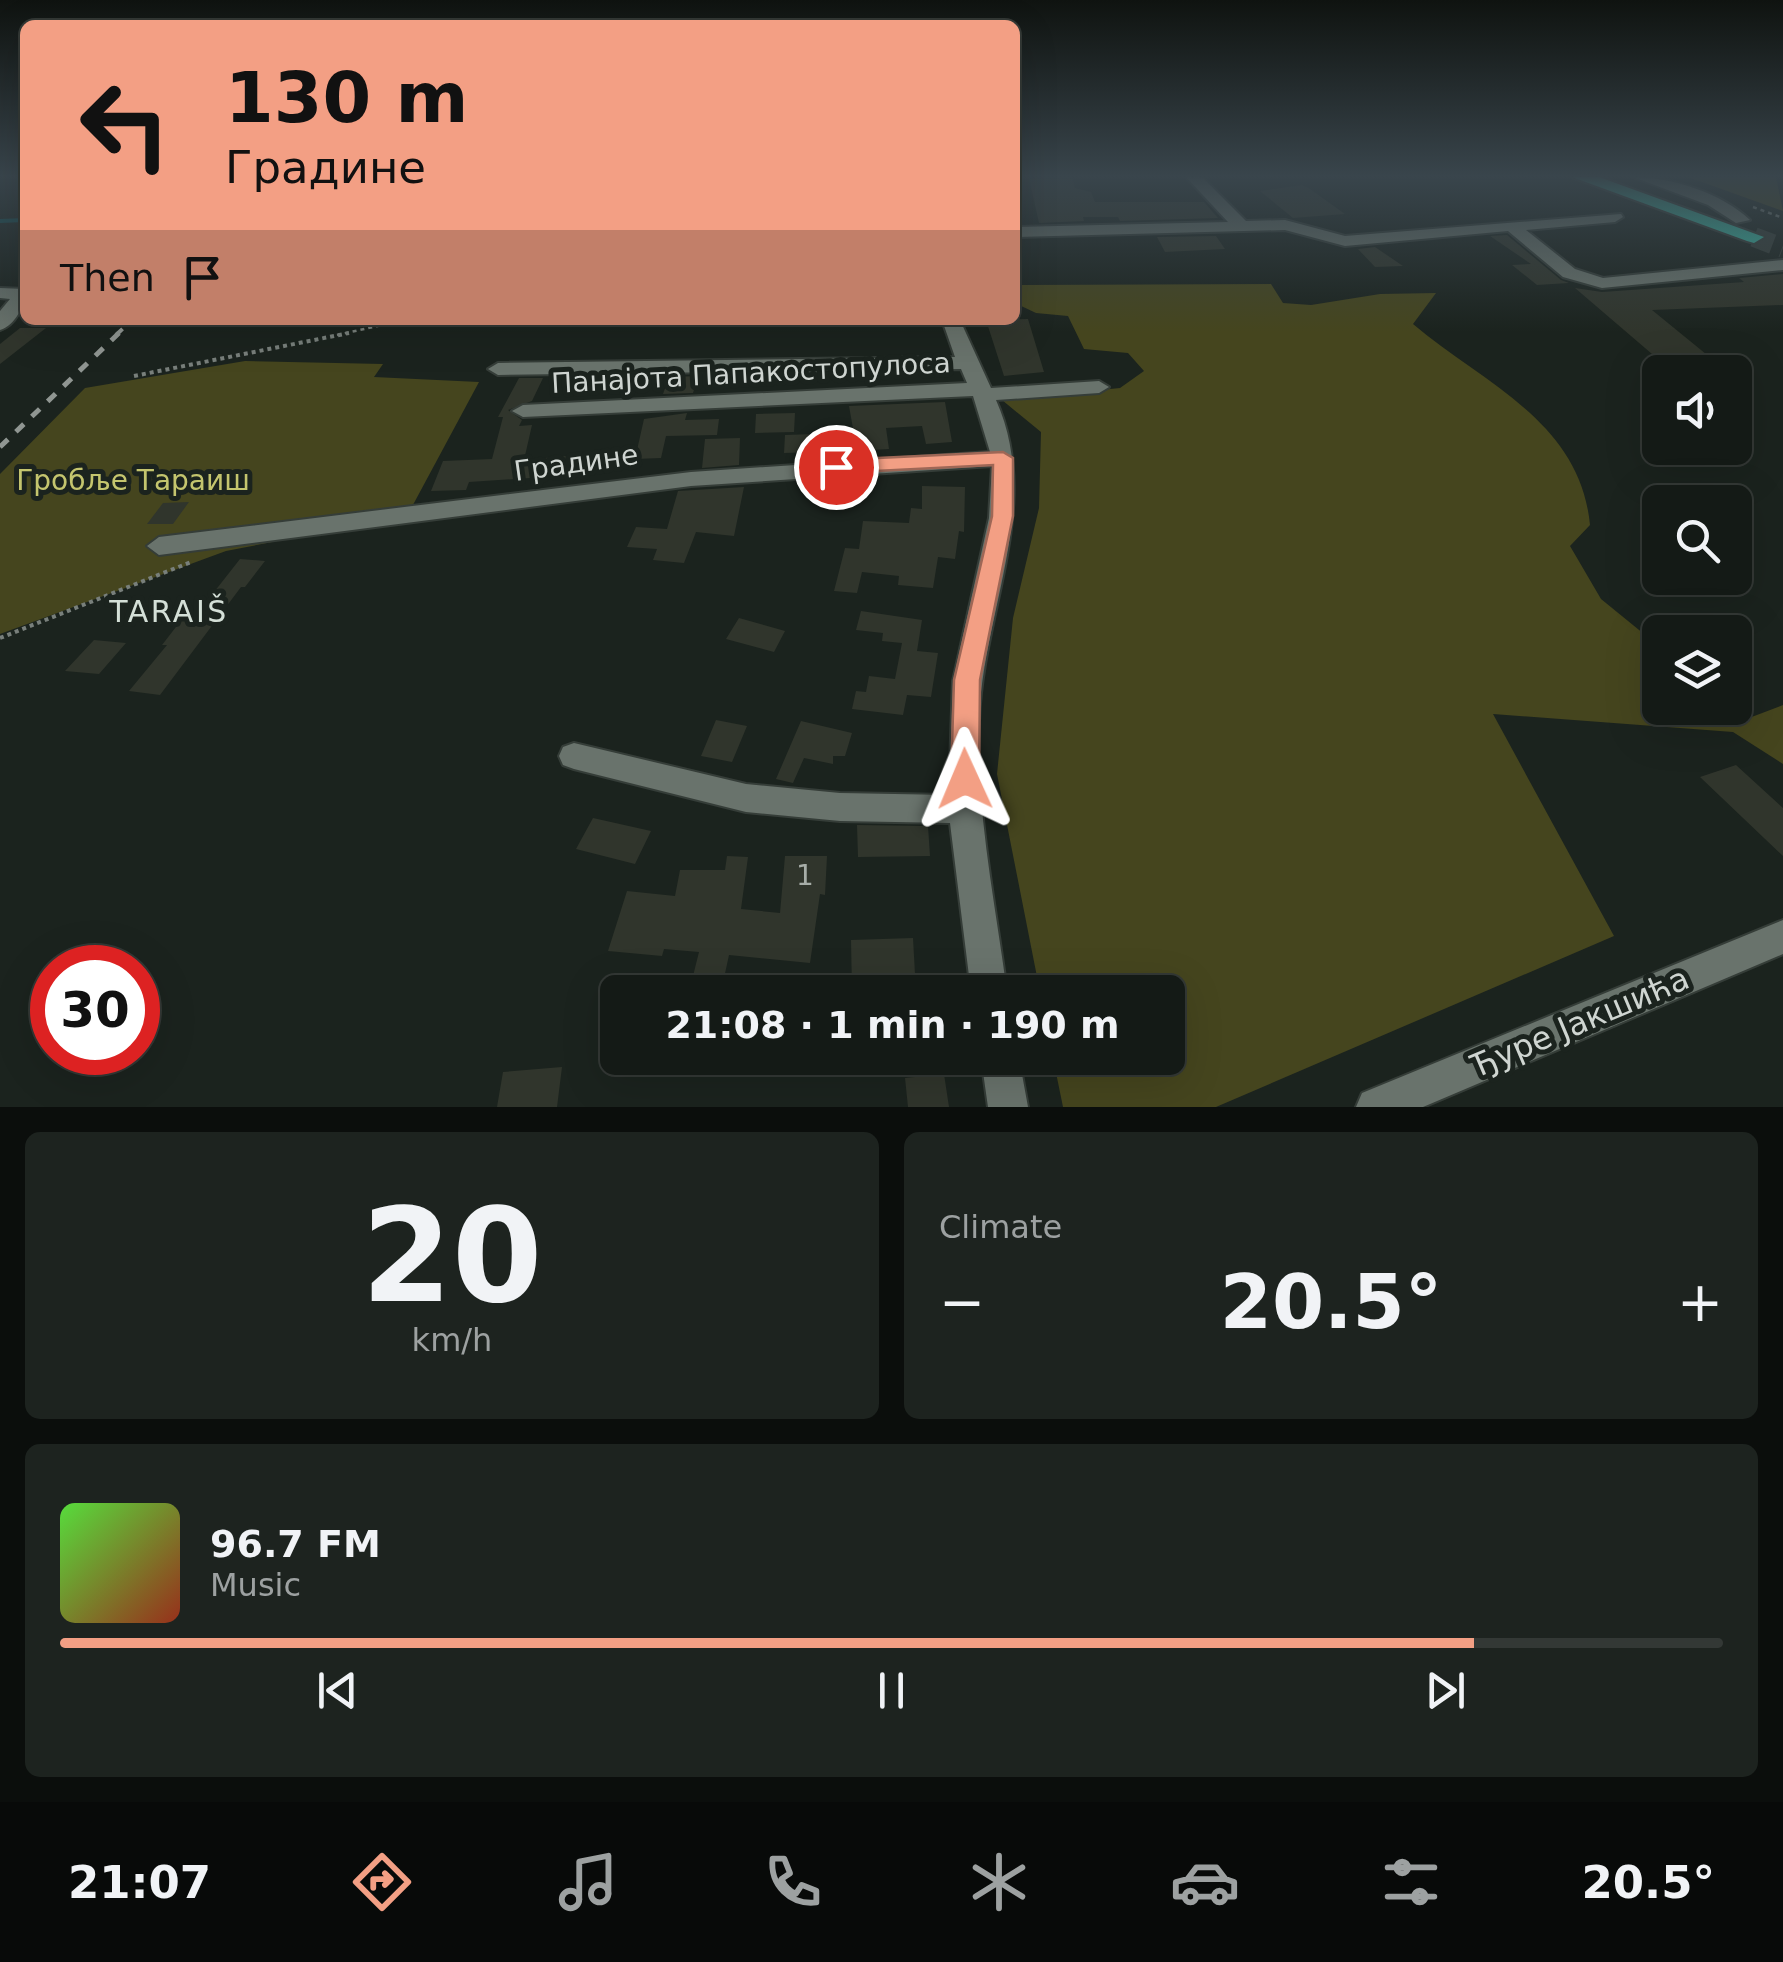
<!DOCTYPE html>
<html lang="en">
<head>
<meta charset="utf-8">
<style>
  :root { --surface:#141a16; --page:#1d231f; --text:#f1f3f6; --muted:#9da1a1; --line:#333835; --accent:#f39f84 }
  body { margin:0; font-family:"DejaVu Sans",sans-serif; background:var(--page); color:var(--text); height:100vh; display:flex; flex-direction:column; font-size:38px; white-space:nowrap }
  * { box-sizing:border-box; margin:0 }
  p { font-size:32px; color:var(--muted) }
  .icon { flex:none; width:55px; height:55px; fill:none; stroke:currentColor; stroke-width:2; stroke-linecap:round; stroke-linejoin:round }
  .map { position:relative; height:1107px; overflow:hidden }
  .panel { display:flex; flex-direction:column; gap:25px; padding:25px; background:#0b0e0c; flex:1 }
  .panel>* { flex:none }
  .banner { position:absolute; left:20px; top:20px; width:1000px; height:305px; border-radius:15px; box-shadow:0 10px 40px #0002,0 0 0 2px var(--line); background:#f39f84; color:#111; overflow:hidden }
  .controls { position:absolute; left:1642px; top:355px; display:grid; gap:20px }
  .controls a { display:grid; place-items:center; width:110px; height:110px; border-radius:15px; background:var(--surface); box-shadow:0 10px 40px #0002,0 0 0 2px var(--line); font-size:50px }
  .speed { position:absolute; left:30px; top:945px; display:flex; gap:20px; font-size:50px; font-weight:700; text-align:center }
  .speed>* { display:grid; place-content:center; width:130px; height:130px; border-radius:50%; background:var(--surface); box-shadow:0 10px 40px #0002,0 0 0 2px var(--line); line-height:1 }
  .speed .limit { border:15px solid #d22; background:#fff; color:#111 }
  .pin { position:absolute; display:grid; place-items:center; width:85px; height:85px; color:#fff; margin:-42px; border:5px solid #fff; border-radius:50%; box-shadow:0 2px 10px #0007 }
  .me { position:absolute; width:110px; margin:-55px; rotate:359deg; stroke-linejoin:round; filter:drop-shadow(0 0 8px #0008) }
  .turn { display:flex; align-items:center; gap:35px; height:210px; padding:0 40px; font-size:45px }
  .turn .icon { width:130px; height:130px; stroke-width:2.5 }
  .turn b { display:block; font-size:70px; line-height:85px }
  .then { display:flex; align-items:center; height:95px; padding:0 40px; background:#0003; gap:20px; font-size:38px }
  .big { font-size:75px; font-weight:800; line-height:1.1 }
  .panel .tile { flex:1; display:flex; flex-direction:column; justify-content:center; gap:15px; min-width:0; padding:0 35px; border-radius:15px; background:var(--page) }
  .panel .dial { align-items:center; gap:0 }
  .dial b { font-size:130px; line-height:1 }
  .song { display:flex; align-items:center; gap:30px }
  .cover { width:120px; height:120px; border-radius:15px; background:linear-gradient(135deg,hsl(110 70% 55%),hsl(10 70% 35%)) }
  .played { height:10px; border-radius:5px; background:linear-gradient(90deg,var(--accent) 85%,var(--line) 85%) }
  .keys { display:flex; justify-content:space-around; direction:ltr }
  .heat { display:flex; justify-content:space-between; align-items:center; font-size:55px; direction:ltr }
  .panel .tiles { flex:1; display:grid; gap:25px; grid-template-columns:1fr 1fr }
  .tile:last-child { grid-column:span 2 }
  .trip { position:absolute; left:600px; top:975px; width:585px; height:100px; border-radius:15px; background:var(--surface); box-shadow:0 10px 40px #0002,0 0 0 2px var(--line); font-weight:800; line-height:100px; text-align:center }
  .tab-bar { display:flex; height:160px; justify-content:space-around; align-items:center; background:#080a09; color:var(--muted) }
  .tab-bar .icon { width:70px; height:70px }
  .tab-bar .active { color:var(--accent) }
  .tab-bar b { font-size:45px; color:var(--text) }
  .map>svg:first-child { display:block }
</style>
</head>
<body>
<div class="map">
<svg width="1783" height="1107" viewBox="0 0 1783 1107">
  <rect width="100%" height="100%" fill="#1b231e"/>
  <!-- green -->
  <path fill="#45451e" d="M1688,177H1776L1783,211Z
    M1271,284L1283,303L1311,305L1380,294L1436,293L1413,324C1484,384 1580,421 1590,525L1570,546L1601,599L1660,647V708L1735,707L1749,718L1783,705V764L1733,732L1493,714L1614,936L1216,1107H1063L1053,1058H1168V992H1040L997,774L1013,618L1039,508L1041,432L1002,400L1120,388L1144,371L1128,353L1084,349L1068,316L1036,313L1017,304L1016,285Z
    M245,361L383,364L374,377L479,382L407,516L226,551L0,634V474L85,388Z"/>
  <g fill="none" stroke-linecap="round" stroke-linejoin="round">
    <!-- stream -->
    <path stroke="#0f5459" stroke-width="4" d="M0,221L25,220"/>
  </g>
  <!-- building -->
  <path fill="#30352c" d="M1072,177L1075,188L1091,192L1095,202H1204L1218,218L1120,221L1118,217H1083L1084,221L1039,223L1029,178Z
    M1302,185L1310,189L1345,214L1293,218L1260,191Z
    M1507,235L1561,280L1569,283L1537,285L1512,265L1531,264L1490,236Z
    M1216,236L1225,249L1165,252L1157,237Z
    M1375,247L1403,266L1375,267L1358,249Z
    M1783,274V305L1652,310L1728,372H1673L1575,288L1602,292L1744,282L1739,278Z
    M1028,319L1044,372L1004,376L986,320Z
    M20,328H46L0,364V344Z
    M698,376L693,393L663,394L669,377Z
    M519,378H543L532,401L508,410L522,420L519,426L532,425L524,460L577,455L575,475L469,482L466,490L431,491L443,461L492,459L503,417H498Z
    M945,402L952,442L926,444L922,426L886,428L889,449L857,451L849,406Z
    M687,413L685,420L719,419L717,435L666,436L661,458L635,459L644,419Z
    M795,413L794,432L755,433L756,414Z
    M815,434V452L784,453L785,435Z
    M740,438L739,465L702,468L705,439Z
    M922,486L965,487L964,532L959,531L955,559L938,557L933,588L898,585L899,576L862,572L857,593L834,591L845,548L859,549L863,521L909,523L911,508L922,509Z
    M744,487L734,536L696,532L684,563L653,560L657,549L627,547L636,527L667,529L678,491Z
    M189,502L173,524H147L163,503Z
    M240,559L265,561L245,587H241L160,695L129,691L167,645H162L186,614L196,615Z
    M861,611L922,620L917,651L938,653L931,697L907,695L903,715L852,709L856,691L866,692L869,676L895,679L902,643L882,641L883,633L856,630Z
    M739,618L785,631L774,652L726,639Z
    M94,640L126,643L99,674L65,671Z
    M716,720L747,726L732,762L701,756Z
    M801,721L852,733L845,756H833V764L804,758L793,783L776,779Z
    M1736,765L1783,808V856L1700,777Z
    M593,818L651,831L635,864L576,849Z
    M857,825L928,826L930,856L858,857Z
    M727,856L748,857L741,909L780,913L785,856H827L825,895L820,894L810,963L729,955L721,992H689L699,952L664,949L662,956L608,951L627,891L675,896L680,870H725Z
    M913,938L916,992H852L851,940Z
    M562,1067L557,1107H497L503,1072Z
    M944,1074L949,1107H908L905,1078Z"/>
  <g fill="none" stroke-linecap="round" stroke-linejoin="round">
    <!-- highway-tunnel -->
    <path stroke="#363e39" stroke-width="20" stroke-dasharray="20 10" stroke-linecap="butt" d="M1754,237L1783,248"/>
    <!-- minor casing -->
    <g stroke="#353d38" stroke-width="4">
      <path id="minor" d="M1186,177H1202L1246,221L1285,220L1345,236L1621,214L1623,217L1615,222L1526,230L1575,269L1603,278L1783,260V270L1602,288L1563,277L1508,231L1345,246L1285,230L1015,237V227L1228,222Z
        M1633,177C1671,177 1722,193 1750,220L1736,223L1708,205Z
        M0,288L25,289C25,305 16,325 0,330V311L10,299L0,298Z
        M942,320H960L991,388L1099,381L1109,387L1099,393L996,400C1043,505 982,613 979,721C976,813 995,901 1007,992H971L950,823L840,821L746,812L574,769L563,765L559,756L563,747L574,743L746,784L840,793L949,795L953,681L989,518L992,466L691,486L159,555L147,546L159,537L691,472L990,452L973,396L523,417L512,411L523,405L967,383L961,369L498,375L488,369L498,363L955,357Z
        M1783,920V954L1423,1107H1356L1362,1093Z
        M981,1058H1019L1028,1107H988Z"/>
    </g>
    <!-- highway casing -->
    <g stroke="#353d38" stroke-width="4">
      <path id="highway" d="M1572,177H1599L1764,237L1754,243L1747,241Z"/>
    </g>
    <!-- path-far1 -->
    <path stroke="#787f7b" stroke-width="2.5" stroke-dasharray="4 4" stroke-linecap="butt" d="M1753,207L1783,218
      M337,335L405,320"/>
    <!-- path -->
    <path stroke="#787f7b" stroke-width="4" stroke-dasharray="4 4" stroke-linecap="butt" d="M134,376L349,333
      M0,638L191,562"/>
    <!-- minor -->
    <use href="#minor" fill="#69736c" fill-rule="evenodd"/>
    <!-- highway -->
    <use href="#highway" fill="#3ac0aa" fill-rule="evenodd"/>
    <!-- rail-far1 -->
    <path stroke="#909692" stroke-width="4" stroke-dasharray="9 9" stroke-linecap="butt" d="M116,335L132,320"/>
    <!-- rail -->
    <path stroke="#909692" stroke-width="5" stroke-dasharray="11 11" stroke-linecap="butt" d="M0,447L119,333"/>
  </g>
  <!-- sky -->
  <linearGradient id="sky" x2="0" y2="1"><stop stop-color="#0f1310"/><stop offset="0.53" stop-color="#39454c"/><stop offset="1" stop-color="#39454c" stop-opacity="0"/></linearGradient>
  <rect width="1783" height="332" fill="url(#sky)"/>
  <!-- route -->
  <path fill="#f39f84" stroke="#9e6756" stroke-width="2.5" d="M1003,452L1013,458V516L980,680L979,779L975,788L965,791L955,788L951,779L954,680L992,516L993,465L836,473L825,467L836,460Z"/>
  <g text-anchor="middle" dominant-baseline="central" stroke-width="10" stroke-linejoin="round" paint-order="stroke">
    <!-- street labels -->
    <g font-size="28" fill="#cfd5d1" stroke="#1b231e">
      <text transform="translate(751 373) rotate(-3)">Панајота Папакостопулоса</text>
      <text transform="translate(576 463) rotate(-8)">Градине</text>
    </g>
    <!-- park labels -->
    <g font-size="28" fill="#c4c56e" stroke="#1b231e">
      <text x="133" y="480">Гробље Тараиш</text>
    </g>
    <!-- near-number labels -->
    <g font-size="28" fill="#a7ada8">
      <text x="805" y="875">1</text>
    </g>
    <!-- neighbourhood labels -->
    <g font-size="30" letter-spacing="2.5" fill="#d4dfd7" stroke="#1b231e">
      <text x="169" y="611">TARAIŠ</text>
    </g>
    <!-- near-street labels -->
    <g font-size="32" fill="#cfd5d1" stroke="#1b231e">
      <text transform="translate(1580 1022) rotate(-23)">Ђуре Јакшића</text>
    </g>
  </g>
</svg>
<div class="controls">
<a><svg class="icon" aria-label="sound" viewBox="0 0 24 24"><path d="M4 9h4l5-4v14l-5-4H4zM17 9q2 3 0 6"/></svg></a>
<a><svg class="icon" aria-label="search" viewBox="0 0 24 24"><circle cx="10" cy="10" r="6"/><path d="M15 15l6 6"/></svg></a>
<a><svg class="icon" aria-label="layers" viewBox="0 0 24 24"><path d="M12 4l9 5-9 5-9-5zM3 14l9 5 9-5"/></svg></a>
</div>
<div class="speed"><div class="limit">30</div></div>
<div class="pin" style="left:836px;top:467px;background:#d93025"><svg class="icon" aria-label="arrive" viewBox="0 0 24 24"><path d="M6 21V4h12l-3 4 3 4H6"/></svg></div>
<svg class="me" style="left:965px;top:779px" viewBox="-20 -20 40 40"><path d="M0-17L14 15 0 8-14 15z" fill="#f39f84" stroke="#fff" stroke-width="4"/></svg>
<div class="trip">21:08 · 1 min · 190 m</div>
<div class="banner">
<div class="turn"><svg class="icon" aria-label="left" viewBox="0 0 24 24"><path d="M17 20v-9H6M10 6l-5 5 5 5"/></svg><div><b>130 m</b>Градине</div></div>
<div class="then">Then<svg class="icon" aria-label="arrive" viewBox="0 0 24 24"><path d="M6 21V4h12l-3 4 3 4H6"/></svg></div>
</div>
</div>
<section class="panel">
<div class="tiles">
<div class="tile dial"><b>20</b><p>km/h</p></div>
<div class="tile"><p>Climate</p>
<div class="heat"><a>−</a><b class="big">20.5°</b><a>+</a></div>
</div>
<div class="tile">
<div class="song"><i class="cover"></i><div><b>96.7 FM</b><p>Music</p></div></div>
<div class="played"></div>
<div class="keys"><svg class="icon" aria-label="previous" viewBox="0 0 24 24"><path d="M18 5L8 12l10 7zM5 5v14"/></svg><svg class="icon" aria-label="pause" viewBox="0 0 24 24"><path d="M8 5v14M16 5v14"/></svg><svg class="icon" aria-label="next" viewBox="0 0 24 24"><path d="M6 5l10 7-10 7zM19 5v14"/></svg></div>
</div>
</div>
</section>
<nav class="tab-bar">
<b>21:07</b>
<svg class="icon active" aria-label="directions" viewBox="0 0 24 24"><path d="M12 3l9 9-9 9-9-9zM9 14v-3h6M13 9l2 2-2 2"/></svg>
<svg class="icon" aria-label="music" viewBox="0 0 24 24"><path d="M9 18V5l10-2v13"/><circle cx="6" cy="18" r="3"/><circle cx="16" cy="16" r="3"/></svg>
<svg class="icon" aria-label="phone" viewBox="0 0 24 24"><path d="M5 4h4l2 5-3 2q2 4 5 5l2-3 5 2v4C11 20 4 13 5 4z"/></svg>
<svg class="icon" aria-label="climate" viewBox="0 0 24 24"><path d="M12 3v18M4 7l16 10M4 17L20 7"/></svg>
<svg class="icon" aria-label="car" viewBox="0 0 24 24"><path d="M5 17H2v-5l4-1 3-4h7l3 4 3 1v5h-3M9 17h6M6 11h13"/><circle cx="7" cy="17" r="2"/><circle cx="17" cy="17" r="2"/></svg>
<svg class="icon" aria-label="filters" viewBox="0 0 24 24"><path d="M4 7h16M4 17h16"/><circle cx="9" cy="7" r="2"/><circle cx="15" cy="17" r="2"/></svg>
<b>20.5°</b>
</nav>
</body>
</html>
